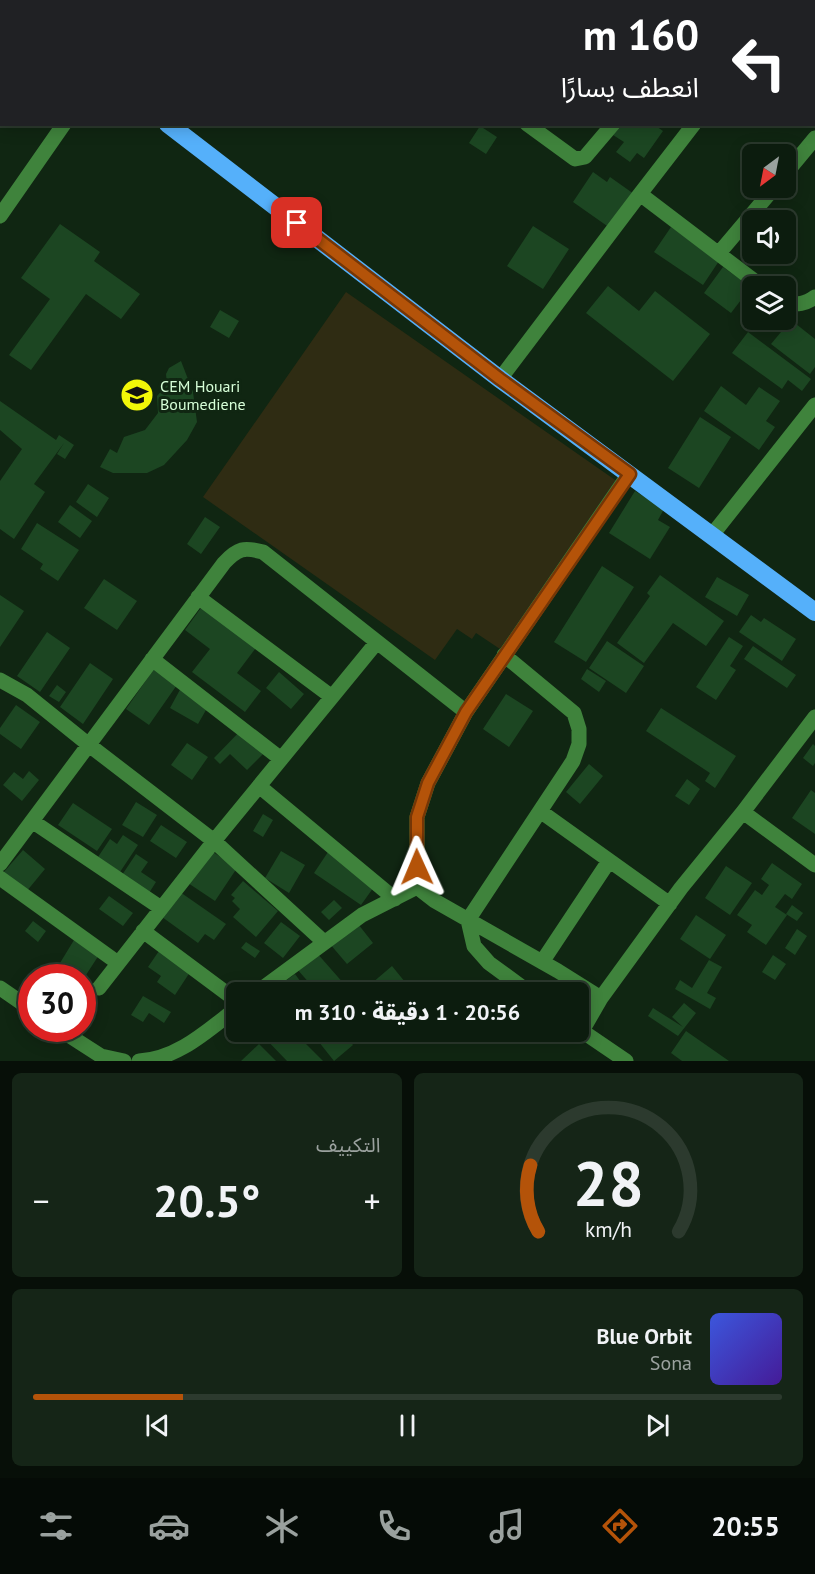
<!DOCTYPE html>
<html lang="ar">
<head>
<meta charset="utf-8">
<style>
  :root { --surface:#0c1c0e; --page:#152517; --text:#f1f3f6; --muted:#9aa19e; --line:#2c3a2e; --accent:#b45309 }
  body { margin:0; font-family:"PT Sans","Noto Sans Arabic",sans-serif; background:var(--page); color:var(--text); direction:rtl; height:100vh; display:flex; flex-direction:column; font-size:22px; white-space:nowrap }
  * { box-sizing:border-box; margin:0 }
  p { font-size:20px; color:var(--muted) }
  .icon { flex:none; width:33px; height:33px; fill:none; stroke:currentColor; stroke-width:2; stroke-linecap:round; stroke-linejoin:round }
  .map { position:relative; height:1061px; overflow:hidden; direction:ltr }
  .details { display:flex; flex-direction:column; gap:12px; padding:12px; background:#070f08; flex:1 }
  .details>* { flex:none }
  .hud { position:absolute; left:0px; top:0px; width:816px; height:126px; box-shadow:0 3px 15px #0003,0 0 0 2px var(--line); direction:rtl; background:#202124; color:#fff; overflow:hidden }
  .needle { width:39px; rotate:212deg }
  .controls { position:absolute; left:742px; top:144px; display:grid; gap:12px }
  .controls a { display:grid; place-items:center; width:54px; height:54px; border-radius:9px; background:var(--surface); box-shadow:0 3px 15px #0003,0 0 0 2px var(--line); font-size:30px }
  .speed { position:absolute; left:18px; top:964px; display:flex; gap:12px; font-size:30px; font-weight:700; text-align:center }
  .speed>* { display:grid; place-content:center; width:78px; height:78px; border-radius:50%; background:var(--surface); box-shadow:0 3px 15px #0003,0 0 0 2px var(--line); line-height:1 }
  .speed .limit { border:9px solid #d22; background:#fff; color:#111 }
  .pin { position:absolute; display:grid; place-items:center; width:51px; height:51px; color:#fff; margin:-26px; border-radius:12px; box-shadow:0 3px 9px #0006 }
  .me { position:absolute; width:66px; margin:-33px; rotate:359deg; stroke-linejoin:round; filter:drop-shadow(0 0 4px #0008) }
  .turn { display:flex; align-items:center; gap:21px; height:126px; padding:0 18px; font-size:27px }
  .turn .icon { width:78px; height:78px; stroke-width:2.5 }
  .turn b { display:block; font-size:42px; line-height:51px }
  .big { font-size:45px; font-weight:800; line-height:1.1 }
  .details .card { flex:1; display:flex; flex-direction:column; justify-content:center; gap:9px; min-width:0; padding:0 21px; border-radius:9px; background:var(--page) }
  .details .dial { align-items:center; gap:0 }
  .dial svg { height:156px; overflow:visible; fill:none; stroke:var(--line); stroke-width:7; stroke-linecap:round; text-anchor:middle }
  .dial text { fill:var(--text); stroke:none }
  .song { display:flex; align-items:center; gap:18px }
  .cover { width:72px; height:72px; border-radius:9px; background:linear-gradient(135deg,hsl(230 70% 55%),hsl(260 70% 35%)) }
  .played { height:6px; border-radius:3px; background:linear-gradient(90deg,var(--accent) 20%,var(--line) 20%) }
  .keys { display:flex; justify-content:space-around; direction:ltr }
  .heat { display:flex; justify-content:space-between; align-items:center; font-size:33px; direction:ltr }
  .details .tiles { flex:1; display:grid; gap:12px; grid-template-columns:1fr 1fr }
  .card:last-child { grid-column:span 2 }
  .trip { position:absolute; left:226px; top:982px; width:363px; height:60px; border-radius:9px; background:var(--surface); box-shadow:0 3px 15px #0003,0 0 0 2px var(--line); font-weight:800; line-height:60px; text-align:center; direction:rtl }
  .dock { display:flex; height:96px; justify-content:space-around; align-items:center; background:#050b06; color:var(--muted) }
  .dock .icon { width:42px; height:42px }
  .dock .active { color:var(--accent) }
  .dock b { font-size:27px; color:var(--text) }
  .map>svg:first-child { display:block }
</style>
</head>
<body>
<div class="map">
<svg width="815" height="1061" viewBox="0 0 815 1061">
  <rect width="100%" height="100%" fill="#102612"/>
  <!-- green -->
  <path fill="#2f2c13" d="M346,292L618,482L500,649L476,633L472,639L457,629L435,660L203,497Z"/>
  <!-- building -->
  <path fill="#1c4622" d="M620,124H653L663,131L644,158L637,153L630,162L616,152L624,142L613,135Z
    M480,126L497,137L486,154L469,143Z
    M593,172L607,182L610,177L634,194L610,228L573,202Z
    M60,224L100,252L94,261L140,294L121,319L86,294L31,370L9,355L50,299L21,278Z
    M533,226L569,249L543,289L507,266Z
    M671,227L719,261L703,285L654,252Z
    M723,267L751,287L731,313L704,293Z
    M608,286L639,311L655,291L710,334L673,381L586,313Z
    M220,310L239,321L229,338L210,327Z
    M791,320L815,339V367L810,374L771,344Z
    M748,332L811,379L802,391L788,380L782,389L732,353Z
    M181,361L193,392L197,422L187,440L164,465L147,473H113L100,467L110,449L117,453L124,437L145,430L158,413L157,396L167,385L166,374L169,368Z
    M721,386L746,405L759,387L780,401L766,421L775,427L759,450L704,411Z
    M0,401L56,440L59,435L74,445L65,459L57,454L64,443L34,484L45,492L14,539L0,529V481L22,449L0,430Z
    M700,417L731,437L699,488L668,468Z
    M88,484L109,498L97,517L76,502Z
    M635,491L664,509L658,520L670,527L650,559L609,533Z
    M70,505L92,521L80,538L58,522Z
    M205,517L220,527L201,554L187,544Z
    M37,523L79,550L58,581L40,569L43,564L21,549Z
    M602,566L634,587L586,662L554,642Z
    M660,575L724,621L706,646L673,623L644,663L617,643L650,596L647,593Z
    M717,577L749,595L737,616L705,597Z
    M104,579L137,601L117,630L84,608Z
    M0,595L24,611L0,647Z
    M203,605L258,645L237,673L261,691L245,712L192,672L210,649L185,630Z
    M751,615L761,622L764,618L796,639L782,661L739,632Z
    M47,632L70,648L40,692L17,676Z
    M729,637L743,646L730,666L736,670L716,700L696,687Z
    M607,641L644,666L626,693L589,668Z
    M753,646L796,675L787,688L744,659Z
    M90,663L113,679L83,724L60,707Z
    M156,666L179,682L149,725L126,709Z
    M587,669L606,681L599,692L581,679Z
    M279,672L304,694L291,709L266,688Z
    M57,685L66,692L59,702L49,696Z
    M182,686L210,703L198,724L170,708Z
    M506,694L533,711L509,747L483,729Z
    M16,705L40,722L21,749L0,734V728Z
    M661,708L736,756L715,788L705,781L710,773L646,731Z
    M245,726L268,749L247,770L230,754L220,764L214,758Z
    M187,743L208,757L192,780L171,765Z
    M813,744L815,746V763L813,766L803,758Z
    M589,764L603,776L580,804L566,792Z
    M29,771L39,780L22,801L3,785L14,772L23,779Z
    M687,779L700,789L689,805L675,796Z
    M811,790L815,793V834L792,818Z
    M136,802L157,815L143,837L122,825Z
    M73,803L112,829L97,851L58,825Z
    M263,814L273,820L263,837L253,831Z
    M161,825L187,842L176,858L150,841Z
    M123,835L138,845L120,872L98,857L110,839L117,844Z
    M207,848L237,868L215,901L185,881Z
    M23,850L45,869L26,892L3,873Z
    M281,851L305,865L289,893L265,878Z
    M328,852L376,884L361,905L314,873Z
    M136,854L148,862L141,872L156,882L149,893L122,875Z
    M772,863L802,884L792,899L785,894L775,907L787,915L766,945L747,932L752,925L737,915L755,890L762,895L769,885L761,879Z
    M726,866L752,883L730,915L705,898Z
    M243,881L278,911L256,937L233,917L240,909L232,901L235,898L231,895Z
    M180,892L226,924L214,940L205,934L198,943L162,917Z
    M109,896L133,913L123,926L99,909Z
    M334,900L342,908L329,920L321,912Z
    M792,905L803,913L797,921L786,914Z
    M351,915L373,943L347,964L324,937Z
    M696,915L726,935L710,959L680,939Z
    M33,921L46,931L38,942L25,931Z
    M281,922L300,936L283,958L264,943Z
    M797,929L807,936L795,955L785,948Z
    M74,940L99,955L84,978L60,963Z
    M246,942L260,951L255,958L241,948Z
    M161,948L192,969L175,995L157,982L161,976L148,967Z
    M316,952L352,993H318L297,969Z
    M773,955L786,964L775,980L762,972Z
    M709,960L722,967L707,993L716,998L710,1009L675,989L680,980L692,988Z
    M392,966L414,993H368L365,989Z
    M295,974L309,993H276L273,990Z
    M143,996L171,1012L164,1023L149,1013L143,1022L131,1015Z
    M684,1003L696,1013L678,1036L648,1016L653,1008L683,1027L672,1017Z
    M686,1031L729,1061H682L671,1053Z
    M259,1032H294L323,1061H287Z
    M311,1032H343L353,1045L334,1061Z
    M259,1044L276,1061H241Z"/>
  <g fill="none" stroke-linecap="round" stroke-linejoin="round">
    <!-- minor -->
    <path stroke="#3f833c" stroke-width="15" d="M350,0L353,2
      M516,0L518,2
      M636,0L638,2
      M738,0L740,2
      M153,2L154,0
      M470,2L471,0
      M814,61L815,62
      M527,124L575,159L585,157L613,124
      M786,173L815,138
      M640,194L694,124
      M0,216L64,124
      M719,253L774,188
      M786,303C798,305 805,304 815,297
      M500,379L640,194L761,286
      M712,535L815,405
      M198,597L332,697
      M504,655L574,713L579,729V744L573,761L540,811
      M152,659L281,759
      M0,680L27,695L89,745L214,841L324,942
      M259,786L395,899
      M743,812L815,865
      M32,821L161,908
      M0,864L224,563C238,548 244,547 263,552L466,712
      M0,878L118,963
      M417,887V817L428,783L466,712L629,474
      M143,931L237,1001
      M542,962L609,861
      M0,988L32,1010
      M99,988L214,841L377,642
      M256,993L362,915L417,887L435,901L558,971L601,998L681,888L743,812L815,717
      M530,993L489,963L474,946L468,920L540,811L670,904
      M59,1029L101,1056L124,1061
      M579,1029L626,1061
      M582,1031L601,998
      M139,1061C178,1059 208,1030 237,1008"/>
    <!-- highway -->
    <path stroke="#55b0fa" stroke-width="18" d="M0,0L2,2
      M168,124L500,379L815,612"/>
  </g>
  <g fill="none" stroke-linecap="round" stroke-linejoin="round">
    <!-- route casing -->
    <g stroke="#753606" stroke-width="15">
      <path id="route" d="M297,223L500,379L630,474L466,712L428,783L417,817V867"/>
    </g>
    <!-- route -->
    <use href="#route" stroke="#b45309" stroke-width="10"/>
  </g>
  <!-- icons -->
  <defs>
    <g id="school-disc" transform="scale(1.725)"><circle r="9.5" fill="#f2f708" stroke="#102612"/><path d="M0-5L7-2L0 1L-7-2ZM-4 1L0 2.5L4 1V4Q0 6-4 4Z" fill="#111"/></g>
  </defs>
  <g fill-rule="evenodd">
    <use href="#school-disc" x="137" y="395"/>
  </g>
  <g text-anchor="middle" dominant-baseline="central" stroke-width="6" stroke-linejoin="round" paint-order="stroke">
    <!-- poi labels -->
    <g font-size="16" fill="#d6fed7" stroke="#102612" text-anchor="start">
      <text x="160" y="386">CEM Houari<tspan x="160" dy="18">Boumediene</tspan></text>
    </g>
  </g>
</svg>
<div class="controls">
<a><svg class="needle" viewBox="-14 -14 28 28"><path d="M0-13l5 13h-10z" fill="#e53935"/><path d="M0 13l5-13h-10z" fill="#9aa19e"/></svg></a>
<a><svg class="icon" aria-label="sound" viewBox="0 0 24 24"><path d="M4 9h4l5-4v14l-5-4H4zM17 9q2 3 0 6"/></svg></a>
<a><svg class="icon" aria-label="layers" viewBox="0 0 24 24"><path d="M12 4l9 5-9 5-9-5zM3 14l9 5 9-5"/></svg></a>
</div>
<div class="speed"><div class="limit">30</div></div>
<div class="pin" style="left:297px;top:223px;background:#d93025"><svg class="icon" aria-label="arrive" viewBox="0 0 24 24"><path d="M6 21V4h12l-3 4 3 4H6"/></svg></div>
<svg class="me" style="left:417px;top:867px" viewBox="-20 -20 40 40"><path d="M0-17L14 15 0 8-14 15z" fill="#b45309" stroke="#fff" stroke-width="4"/></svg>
<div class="trip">20:56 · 1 دقيقة · 310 m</div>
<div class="hud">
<div class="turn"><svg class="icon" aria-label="left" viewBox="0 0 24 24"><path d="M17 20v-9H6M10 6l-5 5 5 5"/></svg><div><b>160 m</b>انعطف يسارًا</div></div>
</div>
</div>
<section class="details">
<div class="tiles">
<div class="card dial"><svg viewBox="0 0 100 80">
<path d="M14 69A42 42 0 1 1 86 69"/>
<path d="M14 69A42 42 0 0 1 10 35" stroke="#b45309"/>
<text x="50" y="56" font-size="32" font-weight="700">28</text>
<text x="50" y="72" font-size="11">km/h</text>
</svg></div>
<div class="card"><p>التكييف</p>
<div class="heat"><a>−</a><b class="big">20.5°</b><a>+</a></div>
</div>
<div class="card">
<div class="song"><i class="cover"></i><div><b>Blue Orbit</b><p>Sona</p></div></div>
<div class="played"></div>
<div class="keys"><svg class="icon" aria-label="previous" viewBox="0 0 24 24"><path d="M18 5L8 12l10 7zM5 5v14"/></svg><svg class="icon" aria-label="pause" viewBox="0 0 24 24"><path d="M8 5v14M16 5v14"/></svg><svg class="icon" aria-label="next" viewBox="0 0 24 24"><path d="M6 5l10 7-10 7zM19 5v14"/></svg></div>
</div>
</div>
</section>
<nav class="dock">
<b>20:55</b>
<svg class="icon active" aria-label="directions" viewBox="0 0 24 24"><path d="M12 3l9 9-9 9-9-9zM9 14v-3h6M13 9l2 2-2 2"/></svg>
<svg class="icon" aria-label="music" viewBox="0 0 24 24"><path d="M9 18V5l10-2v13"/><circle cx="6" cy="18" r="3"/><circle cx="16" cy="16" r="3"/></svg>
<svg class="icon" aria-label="phone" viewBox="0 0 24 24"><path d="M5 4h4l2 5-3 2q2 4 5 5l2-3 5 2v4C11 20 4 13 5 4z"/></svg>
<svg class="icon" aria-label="climate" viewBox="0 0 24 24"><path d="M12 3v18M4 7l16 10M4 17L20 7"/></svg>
<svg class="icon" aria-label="car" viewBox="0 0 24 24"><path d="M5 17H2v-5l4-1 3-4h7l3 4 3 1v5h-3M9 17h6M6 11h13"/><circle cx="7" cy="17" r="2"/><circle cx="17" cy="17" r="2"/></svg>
<svg class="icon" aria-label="filters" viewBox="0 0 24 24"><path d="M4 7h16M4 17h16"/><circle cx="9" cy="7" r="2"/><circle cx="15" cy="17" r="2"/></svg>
</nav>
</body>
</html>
